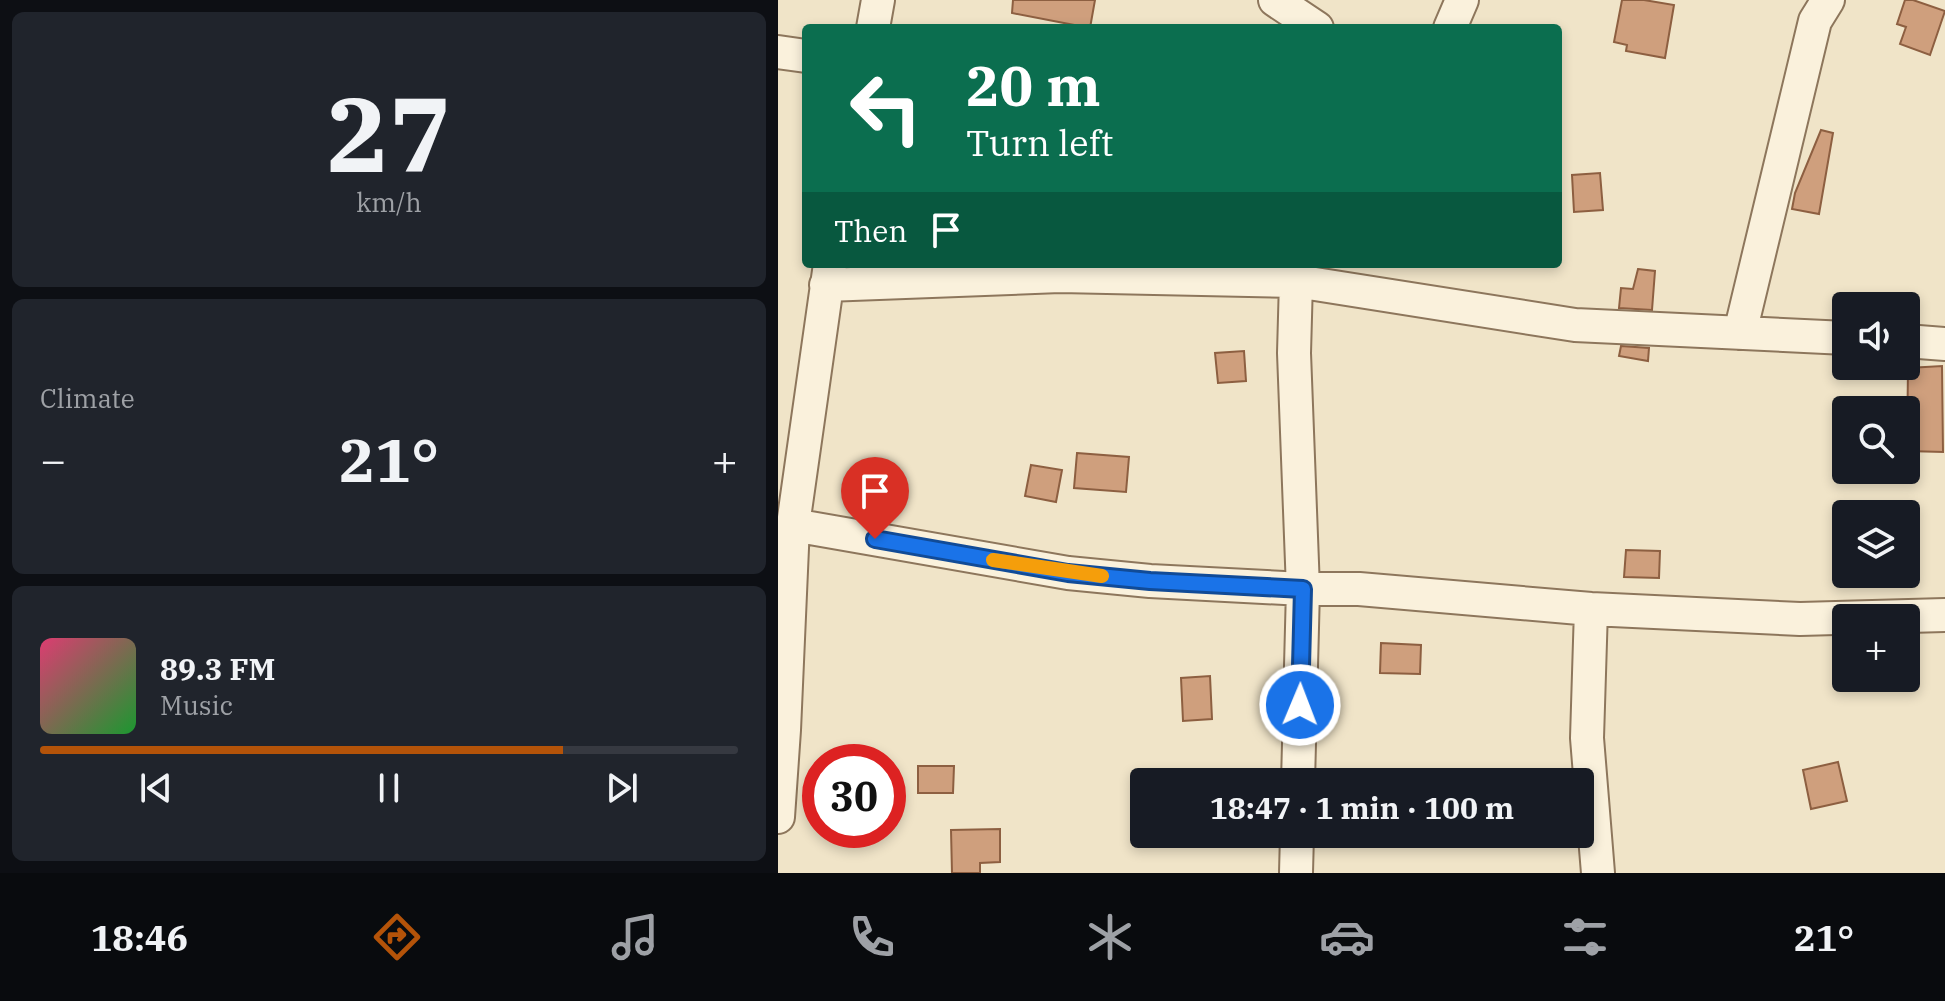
<!DOCTYPE html>
<html lang="en">
<head>
<meta charset="utf-8">
<style>
  :root { --surface:#171b24; --page:#20242c; --text:#f1f3f6; --muted:#9ea1a6; --line:#363941; --accent:#b45309 }
  body { margin:0; font-family:"IBM Plex Serif",serif; background:var(--page); color:var(--text); height:100vh; display:flex; flex-direction:column; font-size:30px; white-space:nowrap }
  * { box-sizing:border-box; margin:0 }
  p { font-size:26px; color:var(--muted) }
  .icon { flex:none; width:44px; height:44px; fill:none; stroke:currentColor; stroke-width:2; stroke-linecap:round; stroke-linejoin:round }
  .map { position:relative; flex:1; overflow:hidden }
  .drawer { display:flex; flex-direction:column; gap:12px; padding:12px; background:#0d0f14; width:778px }
  .drawer>* { flex:none }
  .guide { position:absolute; left:24px; top:24px; width:760px; height:244px; border-radius:8px; box-shadow:0 4px 12px #0003; background:#0b6e4f; color:#fff; overflow:hidden }
  .buttons { position:absolute; left:1054px; top:292px; display:grid; gap:16px }
  .buttons a { display:grid; place-items:center; width:88px; height:88px; border-radius:8px; background:var(--surface); box-shadow:0 4px 12px #0003; font-size:40px }
  .speed { position:absolute; left:24px; top:744px; display:flex; gap:16px; font-size:40px; font-weight:700; text-align:center }
  .speed>* { display:grid; place-content:center; width:104px; height:104px; border-radius:50%; background:var(--surface); box-shadow:0 4px 12px #0003; line-height:1 }
  .speed .limit { border:12px solid #d22; background:#fff; color:#111 }
  .pin { position:absolute; display:grid; place-items:center; width:68px; height:68px; color:#fff; margin:-82px -34px; border-radius:50% 50% 50% 0; rotate:-45deg; box-shadow:0 0 8px #0007 }
  .pin .icon { rotate:45deg }
  .me { position:absolute; width:88px; margin:-44px; rotate:1deg; stroke-linejoin:round; filter:drop-shadow(0 0 6px #0008) }
  .turn { display:flex; align-items:center; gap:28px; height:168px; padding:0 32px; font-size:36px }
  .turn .icon { width:104px; height:104px; stroke-width:2.5 }
  .turn b { display:block; font-size:56px; line-height:68px }
  .then { display:flex; align-items:center; height:76px; padding:0 32px; background:#0003; gap:16px; font-size:30px }
  .big { font-size:60px; font-weight:800; line-height:1.1 }
  .drawer .card { flex:1; display:flex; flex-direction:column; justify-content:center; gap:12px; min-width:0; padding:0 28px; border-radius:12px; background:var(--page) }
  .drawer .dial { align-items:center; gap:0 }
  .dial b { font-size:104px; line-height:1 }
  .song { display:flex; align-items:center; gap:24px }
  .cover { width:96px; height:96px; border-radius:12px; background:linear-gradient(135deg,hsl(340 70% 55%),hsl(130 70% 35%)) }
  .played { height:8px; border-radius:4px; background:linear-gradient(90deg,var(--accent) 75%,var(--line) 75%) }
  .keys { display:flex; justify-content:space-around; direction:ltr }
  .heat { display:flex; justify-content:space-between; align-items:center; font-size:44px; direction:ltr }
  .trip { position:absolute; left:352px; top:768px; width:464px; height:80px; border-radius:8px; background:var(--surface); box-shadow:0 4px 12px #0003; font-weight:800; line-height:80px; text-align:center }
  .tabs { display:flex; height:128px; justify-content:space-around; align-items:center; background:#090b0e; color:var(--muted) }
  .tabs .icon { width:56px; height:56px }
  .tabs .selected { color:var(--accent) }
  .tabs b { font-size:36px; color:var(--text) }
  main { display:flex; flex:1; min-height:0 }
  .map>svg:first-child { display:block }
</style>
</head>
<body>
<main>
<section class="drawer">
<div class="card dial"><b>27</b><p>km/h</p></div>
<div class="card"><p>Climate</p>
<div class="heat"><a>−</a><b class="big">21°</b><a>+</a></div>
</div>
<div class="card">
<div class="song"><i class="cover"></i><div><b>89.3 FM</b><p>Music</p></div></div>
<div class="played"></div>
<div class="keys"><svg class="icon" aria-label="previous" viewBox="0 0 24 24"><path d="M18 5L8 12l10 7zM5 5v14"/></svg><svg class="icon" aria-label="pause" viewBox="0 0 24 24"><path d="M8 5v14M16 5v14"/></svg><svg class="icon" aria-label="next" viewBox="0 0 24 24"><path d="M6 5l10 7-10 7zM19 5v14"/></svg></div>
</div>
</section>
<div class="map">
<svg width="1167" height="873" viewBox="0 0 1167 873">
  <rect width="100%" height="100%" fill="#f0e4c8"/>
  <!-- building -->
  <path fill="#cf9f7d" stroke="#8d5f41" stroke-width="2" d="M235,0H317L312,28L234,13Z
    M844,0H866L896,5L887,58L848,51L849,45L836,42Z
    M1127,0H1135L1167,11L1152,55L1122,44L1128,27L1119,24Z
    M1043,130L1055,133L1041,214L1014,209L1017,193Z
    M822,173L825,210L796,212L794,175Z
    M860,269L877,271L874,310L841,308L843,288L855,289Z
    M843,346L871,348L870,361L841,356Z
    M466,351L468,381L440,383L437,353Z
    M1164,366L1165,452L1129,451L1130,368Z
    M299,453L351,457L348,492L296,488Z
    M253,465L284,470L278,502L247,496Z
    M848,550L882,551L881,578L846,577Z
    M603,643L643,645L642,674L602,673Z
    M432,676L434,719L405,721L403,678Z
    M1060,762L1069,801L1033,809L1025,770Z
    M140,766H176L175,793H140Z
    M222,829V862L202,863V873H174L173,830Z"/>
  <g fill="none" stroke-linecap="round" stroke-linejoin="round">
    <!-- minor casing -->
    <g stroke="#8d765c" stroke-width="36">
      <path id="minor" d="M497,0L539,28
        M95,28L100,0
        M672,28L684,0
        M0,52L28,56
        M518,281L516,353L525,589L520,782
        M48,285L282,276L518,281L797,325L1068,338
        M962,333L1037,21L1050,0
        M1128,341L1167,344
        M15,525L290,573L372,581L525,589H581L813,609L1022,619L1167,615
        M813,609L809,738L820,873
        M0,817L6,730L15,525L52,264
        M518,873L519,834"/>
    </g>
    <!-- minor -->
    <use href="#minor" stroke="#faf1dc" stroke-width="32"/>
  </g>
  <g fill="none" stroke-linecap="round" stroke-linejoin="round">
    <!-- route casing -->
    <g stroke="#114b97" stroke-width="20">
      <path id="route" d="M97,539L290,573L372,581L525,589L522,705"/>
    </g>
    <!-- route -->
    <use href="#route" stroke="#1a73e8" stroke-width="14"/>
    <!-- slow -->
    <path stroke="#f59e0b" stroke-width="14" d="M215,560L324,576"/>
  </g>
</svg>
<div class="buttons">
<a><svg class="icon" aria-label="sound" viewBox="0 0 24 24"><path d="M4 9h4l5-4v14l-5-4H4zM17 9q2 3 0 6"/></svg></a>
<a><svg class="icon" aria-label="search" viewBox="0 0 24 24"><circle cx="10" cy="10" r="6"/><path d="M15 15l6 6"/></svg></a>
<a><svg class="icon" aria-label="layers" viewBox="0 0 24 24"><path d="M12 4l9 5-9 5-9-5zM3 14l9 5 9-5"/></svg></a>
<a>+</a>
</div>
<div class="speed"><div class="limit">30</div></div>
<div class="pin" style="left:97px;top:539px;background:#d93025"><svg class="icon" aria-label="arrive" viewBox="0 0 24 24"><path d="M6 21V4h12l-3 4 3 4H6"/></svg></div>
<svg class="me" style="left:522px;top:705px" viewBox="-20 -20 40 40"><circle r="17" fill="#1a73e8" stroke="#fff" stroke-width="3"/><path d="M0-11L8 9 0 5-8 9z" fill="#fff"/></svg>
<div class="trip">18:47 · 1 min · 100 m</div>
<div class="guide">
<div class="turn"><svg class="icon" aria-label="left" viewBox="0 0 24 24"><path d="M17 20v-9H6M10 6l-5 5 5 5"/></svg><div><b>20 m</b>Turn left</div></div>
<div class="then">Then<svg class="icon" aria-label="arrive" viewBox="0 0 24 24"><path d="M6 21V4h12l-3 4 3 4H6"/></svg></div>
</div>
</div>
</main>
<nav class="tabs">
<b>18:46</b>
<svg class="icon selected" aria-label="directions" viewBox="0 0 24 24"><path d="M12 3l9 9-9 9-9-9zM9 14v-3h6M13 9l2 2-2 2"/></svg>
<svg class="icon" aria-label="music" viewBox="0 0 24 24"><path d="M9 18V5l10-2v13"/><circle cx="6" cy="18" r="3"/><circle cx="16" cy="16" r="3"/></svg>
<svg class="icon" aria-label="phone" viewBox="0 0 24 24"><path d="M5 4h4l2 5-3 2q2 4 5 5l2-3 5 2v4C11 20 4 13 5 4z"/></svg>
<svg class="icon" aria-label="climate" viewBox="0 0 24 24"><path d="M12 3v18M4 7l16 10M4 17L20 7"/></svg>
<svg class="icon" aria-label="car" viewBox="0 0 24 24"><path d="M5 17H2v-5l4-1 3-4h7l3 4 3 1v5h-3M9 17h6M6 11h13"/><circle cx="7" cy="17" r="2"/><circle cx="17" cy="17" r="2"/></svg>
<svg class="icon" aria-label="filters" viewBox="0 0 24 24"><path d="M4 7h16M4 17h16"/><circle cx="9" cy="7" r="2"/><circle cx="15" cy="17" r="2"/></svg>
<b>21°</b>
</nav>
</body>
</html>
